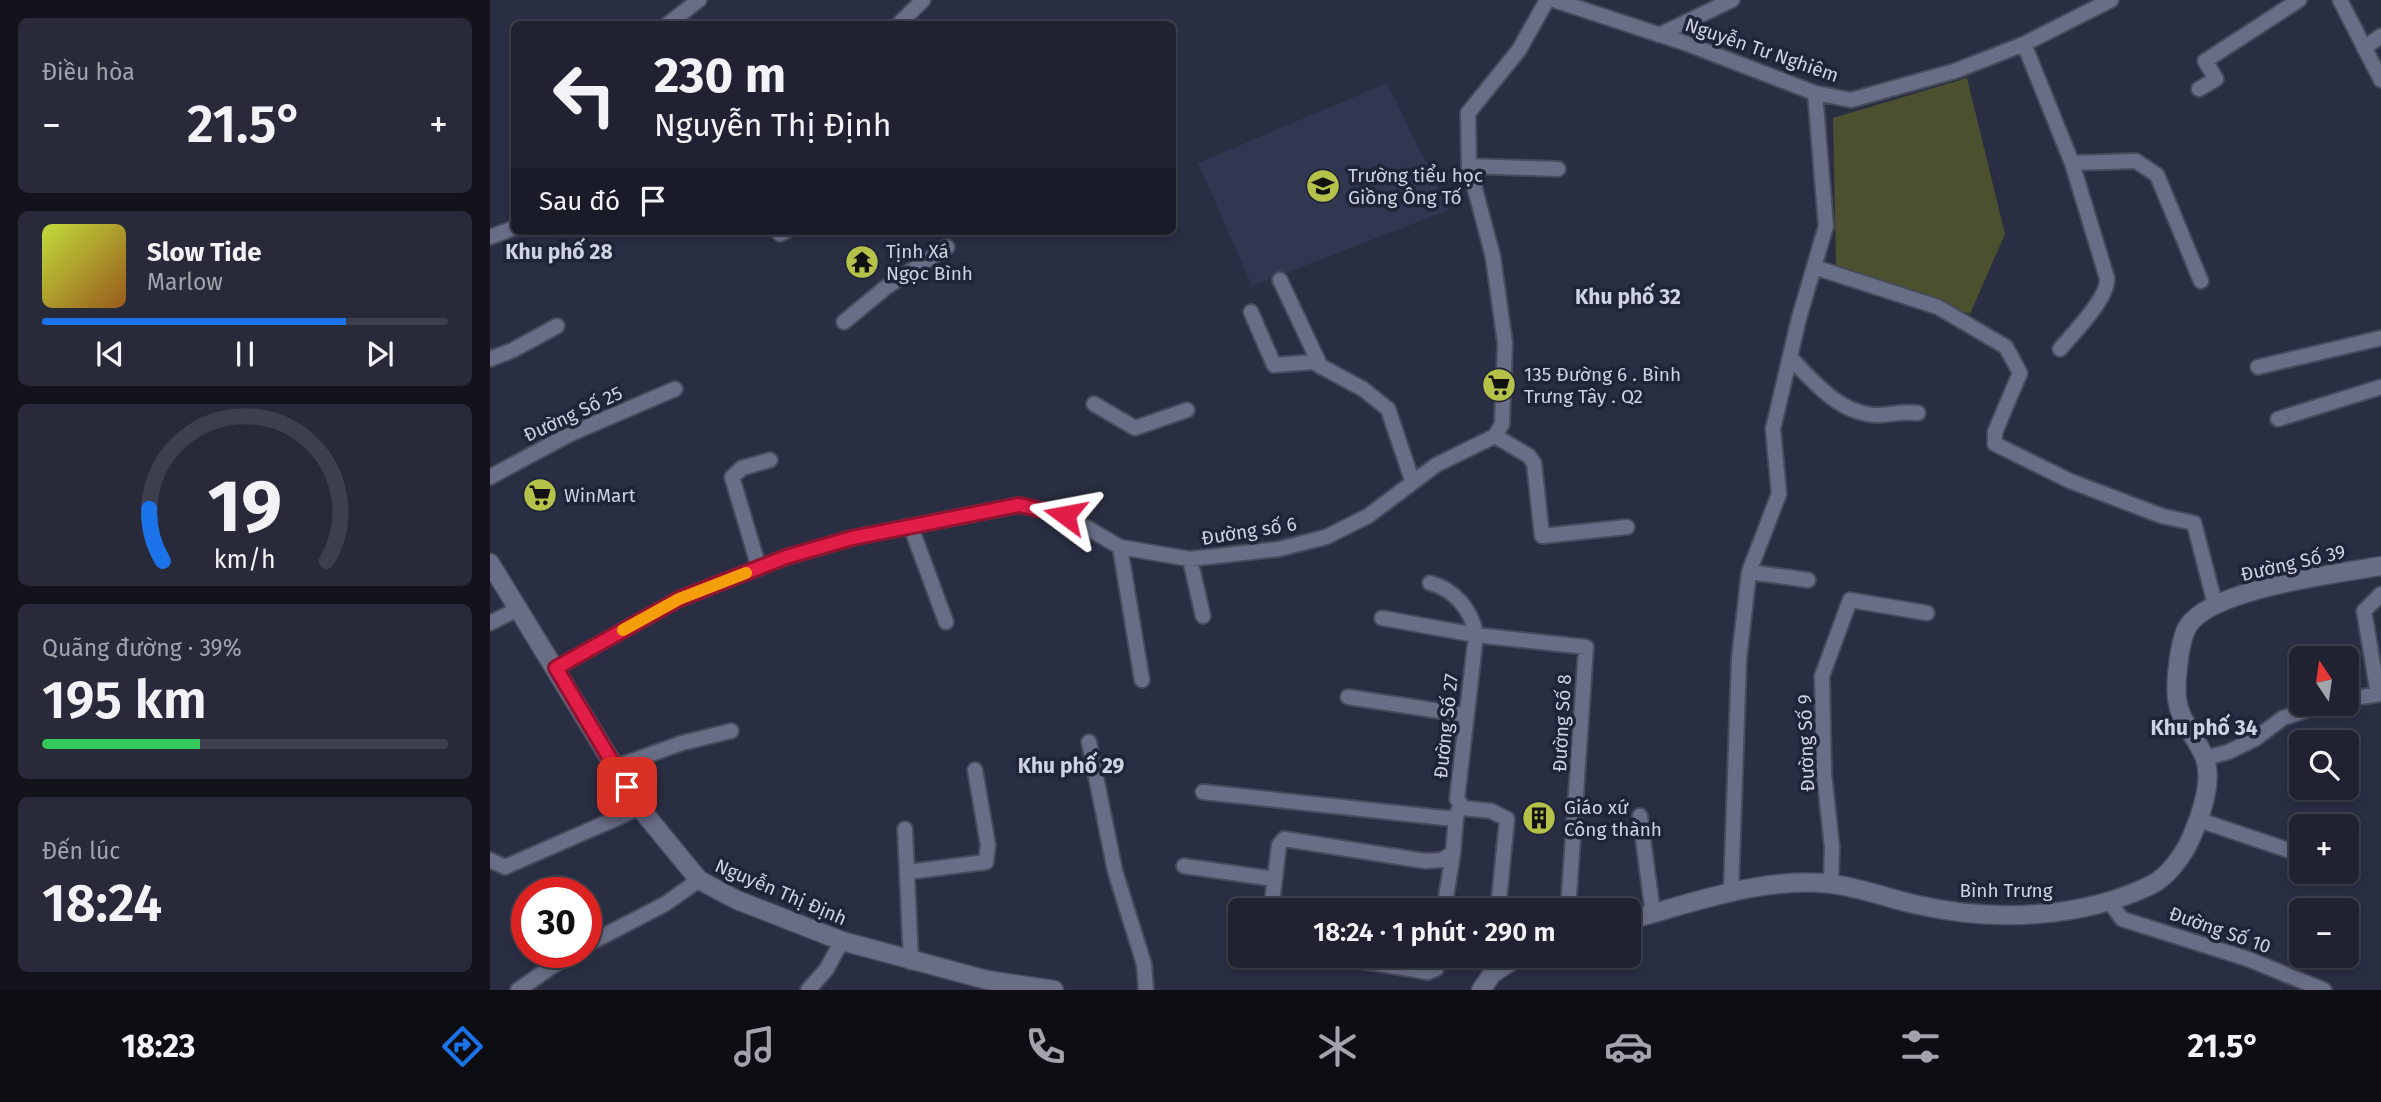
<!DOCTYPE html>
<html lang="vi">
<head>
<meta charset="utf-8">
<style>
  :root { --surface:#202232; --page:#282a3a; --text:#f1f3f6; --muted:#a2a4ac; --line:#3d3f4d; --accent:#1a73e8 }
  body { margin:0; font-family:"Fira Sans",sans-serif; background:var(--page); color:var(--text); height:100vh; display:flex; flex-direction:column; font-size:26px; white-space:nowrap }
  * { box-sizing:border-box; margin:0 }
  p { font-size:23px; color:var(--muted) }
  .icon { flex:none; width:38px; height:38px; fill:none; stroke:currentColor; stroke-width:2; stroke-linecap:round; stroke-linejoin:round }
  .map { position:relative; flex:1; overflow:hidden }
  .drawer { display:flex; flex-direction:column; gap:18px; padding:18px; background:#12131c; width:490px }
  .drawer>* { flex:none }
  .top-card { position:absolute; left:21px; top:21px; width:665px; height:214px; border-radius:10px; box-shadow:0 4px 10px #0003,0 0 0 2px var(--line); background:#202232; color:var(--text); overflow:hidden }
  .needle { width:46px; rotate:347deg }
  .controls { position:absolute; left:1799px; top:646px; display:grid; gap:14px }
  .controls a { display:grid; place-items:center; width:70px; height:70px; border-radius:10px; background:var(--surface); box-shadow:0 4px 10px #0003,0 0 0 2px var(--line); font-size:35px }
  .speed { position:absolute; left:21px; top:877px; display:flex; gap:14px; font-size:35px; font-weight:700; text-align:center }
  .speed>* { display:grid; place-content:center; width:91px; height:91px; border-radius:50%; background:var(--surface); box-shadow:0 4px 10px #0003,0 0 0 2px var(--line); line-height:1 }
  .speed .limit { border:10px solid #d22; background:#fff; color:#111 }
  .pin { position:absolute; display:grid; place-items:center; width:60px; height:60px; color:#fff; margin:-30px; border-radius:14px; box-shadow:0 4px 10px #0006 }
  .me { position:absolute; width:77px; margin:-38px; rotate:283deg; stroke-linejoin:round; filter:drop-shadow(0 0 5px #0008) }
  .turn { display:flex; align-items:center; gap:24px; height:147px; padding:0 28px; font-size:32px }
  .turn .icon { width:91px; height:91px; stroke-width:2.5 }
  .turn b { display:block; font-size:49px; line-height:60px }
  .then { display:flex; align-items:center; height:66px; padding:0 28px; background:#0003; gap:14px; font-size:26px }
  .big { font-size:52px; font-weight:600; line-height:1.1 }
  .drawer .widget { flex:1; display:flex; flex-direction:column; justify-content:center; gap:10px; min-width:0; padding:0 24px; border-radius:10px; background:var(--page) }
  .drawer .dial { align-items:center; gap:0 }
  .dial svg { height:182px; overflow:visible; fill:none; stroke:var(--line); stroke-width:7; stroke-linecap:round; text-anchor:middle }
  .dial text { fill:var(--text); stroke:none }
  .song { display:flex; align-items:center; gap:21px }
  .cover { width:84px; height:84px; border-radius:10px; background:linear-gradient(135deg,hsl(70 70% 55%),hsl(30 70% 35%)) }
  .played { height:7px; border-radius:4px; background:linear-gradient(90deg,var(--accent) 75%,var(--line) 75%) }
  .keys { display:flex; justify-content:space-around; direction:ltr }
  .heat { display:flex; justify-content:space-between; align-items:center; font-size:38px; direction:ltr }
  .charge { height:10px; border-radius:5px; background:linear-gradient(90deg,#34c759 39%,var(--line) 0) }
  .trip { position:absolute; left:738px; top:898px; width:413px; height:70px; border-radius:10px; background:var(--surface); box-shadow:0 4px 10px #0003,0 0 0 2px var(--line); font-weight:600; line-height:70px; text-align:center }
  .tabs { display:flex; height:112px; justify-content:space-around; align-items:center; background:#0d0e14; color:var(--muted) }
  .tabs .icon { width:49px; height:49px }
  .tabs .selected { color:var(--accent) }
  .tabs b { font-size:32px; color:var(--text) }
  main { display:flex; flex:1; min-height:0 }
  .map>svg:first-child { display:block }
</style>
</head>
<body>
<main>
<section class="drawer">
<div class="widget"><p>Điều hòa</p>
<div class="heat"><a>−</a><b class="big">21.5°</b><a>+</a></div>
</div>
<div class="widget">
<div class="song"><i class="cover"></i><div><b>Slow Tide</b><p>Marlow</p></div></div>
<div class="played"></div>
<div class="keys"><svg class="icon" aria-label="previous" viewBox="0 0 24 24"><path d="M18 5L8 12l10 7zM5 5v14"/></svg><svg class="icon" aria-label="pause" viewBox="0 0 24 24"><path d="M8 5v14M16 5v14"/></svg><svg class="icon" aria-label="next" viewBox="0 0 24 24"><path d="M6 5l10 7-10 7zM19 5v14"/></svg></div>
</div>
<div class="widget dial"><svg viewBox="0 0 100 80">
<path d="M14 69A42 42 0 1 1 86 69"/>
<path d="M14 69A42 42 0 0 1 8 46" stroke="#1a73e8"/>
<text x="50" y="56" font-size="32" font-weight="700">19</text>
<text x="50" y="72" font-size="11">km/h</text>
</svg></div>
<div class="widget"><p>Quãng đường · 39%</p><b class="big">195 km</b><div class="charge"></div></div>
<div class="widget"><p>Đến lúc</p><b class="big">18:24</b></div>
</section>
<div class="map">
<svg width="1891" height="990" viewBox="0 0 1891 990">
  <rect width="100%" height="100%" fill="#2a2e43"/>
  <!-- built -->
  <path fill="#313651" d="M897,83L959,210L762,286L708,163Z"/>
  <!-- green -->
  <path fill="#4b502e" d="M1477,78L1515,234L1480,314L1346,265L1343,118Z"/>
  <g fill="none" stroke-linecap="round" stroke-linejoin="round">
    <!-- street casing -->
    <g stroke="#474b5c" stroke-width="18">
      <path id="street" d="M1064,0L1195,43L1325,93L1361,100L1465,71L1534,44L1621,0
        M1850,0L1891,80
        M178,24L209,0
        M409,24L433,0
        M1169,35L1242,0
        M1534,44L1582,163L1617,278C1619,297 1583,334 1570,349
        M1874,48L1891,36
        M1709,89L1726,79L1715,61L1809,0
        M1582,163L1646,161L1667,175L1711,281
        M979,166L1068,169
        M290,234L296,231
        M0,237L24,228
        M1324,267L1448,307L1516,347L1530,373L1505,432V444L1580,481L1672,516L1704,523L1725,604
        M790,280L831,367
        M761,312L784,365L823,362L873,389L898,409L922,480
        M354,322L395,288L457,247
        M1300,357C1323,382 1352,416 1390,415C1404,414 1414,411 1428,413
        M0,359L23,350L67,326
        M1768,367L1891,338
        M604,404L645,428L697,410
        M1788,419L1891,387
        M1005,436L1039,456L1044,463L1052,536L1137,527
        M0,477L80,434L185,389
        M421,527L456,622
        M630,547L652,680
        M700,559L713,616
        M269,568L242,477L252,468L280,460
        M1259,572L1318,580
        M940,583C964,589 982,610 986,635L967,799L973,808L1001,811L1017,819L1008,910
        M892,618L986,635L1096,647L1078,910
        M0,623L28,609
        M66,668L189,599L296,557L362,538L529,505L575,515L630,547L700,559L789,549L836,537L878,516L946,465L1005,436L1012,424L1015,343L1003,257L979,166L978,113L1029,50L1057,0
        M1888,694L1874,611L1891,594
        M858,697L976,715
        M1857,699L1891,694
        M599,742L625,871L654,964L656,990
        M1715,758L1738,752L1765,739L1793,718L1835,704
        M125,767L192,743L241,731
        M713,792L955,818H966L968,811
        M1150,816L1163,914
        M1709,820L1798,850
        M415,829L421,962
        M0,860L15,867L150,808
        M694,866L785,879
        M418,872L496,862L498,845L485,770
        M1341,884L1342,847L1334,774L1332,676L1360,600L1437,613
        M1241,892L1249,659L1259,572L1289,494L1283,429L1309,318L1336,226L1325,93
        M1619,901L1632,919L1758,959L1834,990
        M781,910L789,845L794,839L935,861L952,860L963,853L966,818
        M954,910L963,853
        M96,945L175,904L209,880
        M841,956L938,972L946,969L948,956
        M1002,974L1004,956
        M28,990L83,952
        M318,990L336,970L352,941"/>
    </g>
    <!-- secondary casing -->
    <g stroke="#474b5c" stroke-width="21">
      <path id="secondary" d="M0,563L150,808L209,880L247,900L352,941L497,980L564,990
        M1139,920C1203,903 1273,876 1341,884C1370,887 1399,899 1428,905C1503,922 1591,919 1661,885C1678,877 1694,854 1701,838C1711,815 1724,780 1714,756C1707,739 1691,722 1688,704C1684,688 1689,641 1698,626C1721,589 1848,573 1891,566
        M991,990L1002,974L1029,956"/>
    </g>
    <!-- street -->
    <use href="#street" stroke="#696e87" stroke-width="14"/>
    <!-- secondary -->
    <use href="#secondary" stroke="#696e87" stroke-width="18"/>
  </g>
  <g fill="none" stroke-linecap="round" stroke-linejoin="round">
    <!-- route casing -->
    <g stroke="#92132f" stroke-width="18">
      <path id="route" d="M137,787L66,668L189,599L296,557L362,538L529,505L575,515"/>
    </g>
    <!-- route -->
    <use href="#route" stroke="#e11d48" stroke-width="12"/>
    <!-- slow -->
    <path stroke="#f59e0b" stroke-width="12" d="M133,630L189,599L256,573"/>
  </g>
  <!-- icons -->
  <defs>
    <g id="school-disc" transform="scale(1.75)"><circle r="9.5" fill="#b5c249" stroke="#202438"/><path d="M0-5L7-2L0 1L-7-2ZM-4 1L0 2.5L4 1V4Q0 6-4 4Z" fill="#111"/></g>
    <g id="temple-disc" transform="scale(1.75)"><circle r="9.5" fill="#b5c249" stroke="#202438"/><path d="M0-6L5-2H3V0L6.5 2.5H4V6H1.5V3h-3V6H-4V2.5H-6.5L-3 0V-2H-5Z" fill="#111"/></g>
    <g id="supermarket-disc" transform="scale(1.75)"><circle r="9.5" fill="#b5c249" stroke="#202438"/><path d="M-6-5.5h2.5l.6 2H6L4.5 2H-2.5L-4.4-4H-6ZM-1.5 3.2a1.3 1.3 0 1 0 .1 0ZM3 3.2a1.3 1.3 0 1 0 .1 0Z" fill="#111"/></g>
    <g id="building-disc" transform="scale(1.75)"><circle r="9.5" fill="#b5c249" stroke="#202438"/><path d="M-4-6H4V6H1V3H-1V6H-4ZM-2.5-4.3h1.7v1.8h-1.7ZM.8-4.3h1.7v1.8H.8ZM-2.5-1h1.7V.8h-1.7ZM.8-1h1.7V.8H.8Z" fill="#111"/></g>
  </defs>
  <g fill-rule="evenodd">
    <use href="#school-disc" x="833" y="186"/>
    <use href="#temple-disc" x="372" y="262"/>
    <use href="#supermarket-disc" x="1009" y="385"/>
    <use href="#supermarket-disc" x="50" y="495"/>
    <use href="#building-disc" x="1049" y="818"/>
  </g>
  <g text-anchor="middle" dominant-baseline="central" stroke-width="7" stroke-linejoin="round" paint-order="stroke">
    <!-- street labels -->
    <g font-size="19" fill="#cfd2e0" stroke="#202438">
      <text transform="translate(1272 50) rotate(19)">Nguyễn Tư Nghiêm</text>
      <text transform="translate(83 414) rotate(-25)">Đường Số 25</text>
      <text transform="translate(759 531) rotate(-9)">Đường số 6</text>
      <text transform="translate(1803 563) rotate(-13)">Đường Số 39</text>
      <text transform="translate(1072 723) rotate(-87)">Đường Số 8</text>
      <text transform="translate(956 726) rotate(-84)">Đường Số 27</text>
      <text transform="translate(1316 743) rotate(-92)">Đường Số 9</text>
      <text x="1516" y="890">Bình Trưng</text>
      <text transform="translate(291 892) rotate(23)">Nguyễn Thị Định</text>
      <text transform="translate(1730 930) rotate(19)">Đường Số 10</text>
    </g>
    <!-- poi labels -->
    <g font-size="19" fill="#cfd2e0" stroke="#202438" text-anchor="start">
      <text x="858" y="175">Trường tiểu học<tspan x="858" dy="22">Giồng Ông Tố</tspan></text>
      <text x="396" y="251">Tịnh Xá<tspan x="396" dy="22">Ngọc Bình</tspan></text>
      <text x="1034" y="374">135 Đường 6 . Bình<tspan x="1034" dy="22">Trưng Tây . Q2</tspan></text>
      <text x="74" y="495">WinMart</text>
      <text x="1074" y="807">Giáo xứ<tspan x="1074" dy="22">Công thành</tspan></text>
    </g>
    <!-- neighbourhood labels -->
    <g font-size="21" font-weight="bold" fill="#cfd2e0" stroke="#202438">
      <text x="69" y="252">Khu phố 28</text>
      <text x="1138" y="297">Khu phố 32</text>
      <text x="1714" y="728">Khu phố 34</text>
      <text x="581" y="766">Khu phố 29</text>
    </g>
  </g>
</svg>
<div class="controls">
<a><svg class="needle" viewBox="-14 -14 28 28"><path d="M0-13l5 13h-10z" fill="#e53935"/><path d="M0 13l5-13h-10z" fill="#a2a4ac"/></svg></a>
<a><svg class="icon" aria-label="search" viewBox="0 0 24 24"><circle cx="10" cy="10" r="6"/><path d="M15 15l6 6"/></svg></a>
<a>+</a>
<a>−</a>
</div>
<div class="speed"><div class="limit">30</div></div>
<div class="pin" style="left:137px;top:787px;background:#d93025"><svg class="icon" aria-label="arrive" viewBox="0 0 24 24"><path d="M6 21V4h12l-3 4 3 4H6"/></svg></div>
<svg class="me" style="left:575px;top:515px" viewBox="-20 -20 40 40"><path d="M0-17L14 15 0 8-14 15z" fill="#e11d48" stroke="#fff" stroke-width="4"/></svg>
<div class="trip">18:24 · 1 phút · 290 m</div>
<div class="top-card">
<div class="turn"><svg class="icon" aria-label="left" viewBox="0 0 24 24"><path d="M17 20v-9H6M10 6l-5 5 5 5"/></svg><div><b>230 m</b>Nguyễn Thị Định</div></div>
<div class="then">Sau đó<svg class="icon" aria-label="arrive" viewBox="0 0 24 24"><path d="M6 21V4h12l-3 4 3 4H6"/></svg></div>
</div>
</div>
</main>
<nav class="tabs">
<b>18:23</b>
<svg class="icon selected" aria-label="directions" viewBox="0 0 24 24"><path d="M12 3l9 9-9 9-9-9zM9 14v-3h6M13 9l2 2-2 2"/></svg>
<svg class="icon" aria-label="music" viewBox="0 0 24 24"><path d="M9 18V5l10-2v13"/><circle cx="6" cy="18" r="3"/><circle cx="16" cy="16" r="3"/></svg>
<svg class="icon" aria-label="phone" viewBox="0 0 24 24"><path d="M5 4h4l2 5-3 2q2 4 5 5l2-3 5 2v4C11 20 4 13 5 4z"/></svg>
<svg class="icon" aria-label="climate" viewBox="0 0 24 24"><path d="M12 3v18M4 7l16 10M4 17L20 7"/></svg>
<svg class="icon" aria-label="car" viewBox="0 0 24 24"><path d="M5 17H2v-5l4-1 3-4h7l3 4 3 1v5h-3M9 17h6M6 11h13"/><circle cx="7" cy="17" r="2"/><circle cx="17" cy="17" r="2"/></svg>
<svg class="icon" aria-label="filters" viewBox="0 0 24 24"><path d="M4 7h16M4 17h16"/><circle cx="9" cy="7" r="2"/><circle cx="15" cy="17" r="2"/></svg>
<b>21.5°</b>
</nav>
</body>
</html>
